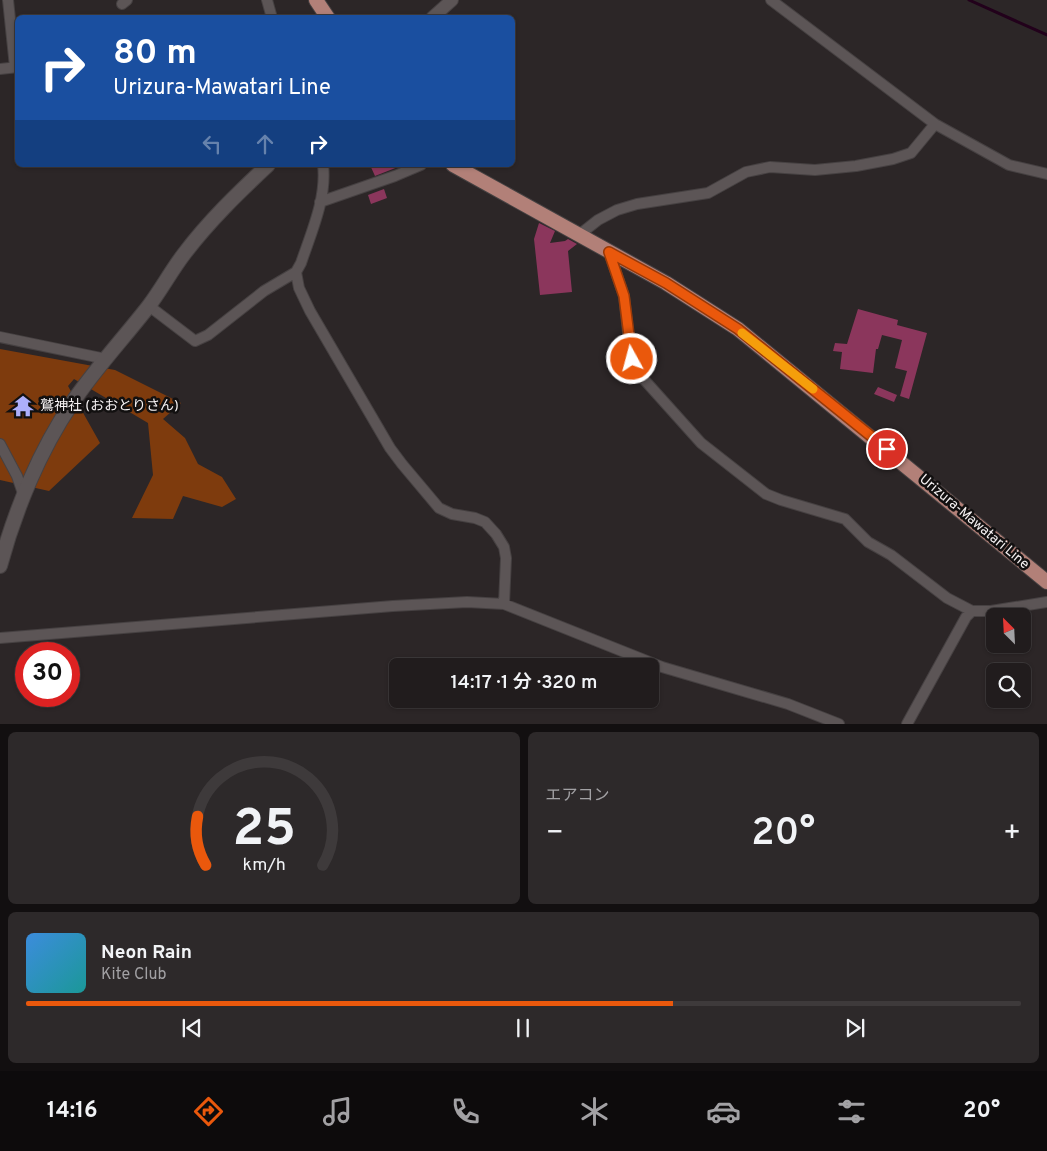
<!DOCTYPE html>
<html lang="ja">
<head>
<meta charset="utf-8">
<style>
  :root { --surface:#211c1d; --page:#2d292a; --text:#f1f3f6; --muted:#a2a1a4; --line:#3e3a3b; --accent:#ea580c }
  body { margin:0; font-family:Overpass,"Noto Sans JP",sans-serif; background:var(--page); color:var(--text); height:100vh; display:flex; flex-direction:column; font-size:19px; white-space:nowrap }
  * { box-sizing:border-box; margin:0 }
  p { font-size:16px; color:var(--muted) }
  .icon { flex:none; width:28px; height:28px; fill:none; stroke:currentColor; stroke-width:2; stroke-linecap:round; stroke-linejoin:round }
  .map { position:relative; height:724px; overflow:hidden }
  .panel { display:flex; flex-direction:column; gap:8px; padding:8px; background:#120f10; flex:1 }
  .panel>* { flex:none }
  .hud { position:absolute; left:15px; top:15px; width:500px; height:152px; border-radius:8px; box-shadow:0 1px 4px #0004,0 0 0 1px var(--line); background:#1a4fa0; color:#fff; overflow:hidden }
  .needle { width:32px; rotate:336deg }
  .controls { position:absolute; left:986px; top:608px; display:grid; gap:10px }
  .controls a { display:grid; place-items:center; width:45px; height:45px; border-radius:8px; background:var(--surface); box-shadow:0 1px 4px #0004,0 0 0 1px var(--line); font-size:25px }
  .speed { position:absolute; left:15px; top:642px; display:flex; gap:10px; font-size:25px; font-weight:700; text-align:center }
  .speed>* { display:grid; place-content:center; width:65px; height:65px; border-radius:50%; background:var(--surface); box-shadow:0 1px 4px #0004,0 0 0 1px var(--line); line-height:1 }
  .speed .limit { border:8px solid #d22; background:#fff; color:#111 }
  .pin { position:absolute; display:grid; place-items:center; width:42px; height:42px; color:#fff; margin:-21px; border:2px solid #fff; border-radius:50%; box-shadow:0 1px 5px #0007 }
  .me { position:absolute; width:55px; margin:-28px; rotate:353deg; stroke-linejoin:round; filter:drop-shadow(0 0 4px #0008) }
  .turn { display:flex; align-items:center; gap:18px; height:105px; padding:0 15px; font-size:22px }
  .turn .icon { width:65px; height:65px; stroke-width:2.5 }
  .turn b { display:block; font-size:35px; line-height:42px }
  .lanes { display:flex; align-items:center; height:48px; padding:0 15px; background:#0003; justify-content:center; gap:25px; direction:ltr }
  .lanes .off { opacity:.35 }
  .big { font-size:38px; font-weight:600; line-height:1.1 }
  .panel .tile { flex:1; display:flex; flex-direction:column; justify-content:center; gap:8px; min-width:0; padding:0 18px; border-radius:8px; background:var(--page) }
  .panel .dial { align-items:center; gap:0 }
  .dial svg { height:130px; overflow:visible; fill:none; stroke:var(--line); stroke-width:7; stroke-linecap:round; text-anchor:middle }
  .dial text { fill:var(--text); stroke:none }
  .song { display:flex; align-items:center; gap:15px }
  .cover { width:60px; height:60px; border-radius:8px; background:linear-gradient(135deg,hsl(210 70% 55%),hsl(180 70% 35%)) }
  .played { height:5px; border-radius:2px; background:linear-gradient(90deg,var(--accent) 65%,var(--line) 65%) }
  .keys { display:flex; justify-content:space-around; direction:ltr }
  .heat { display:flex; justify-content:space-between; align-items:center; font-size:28px; direction:ltr }
  .panel .tiles { flex:1; display:grid; gap:8px; grid-template-columns:1fr 1fr }
  .tile:last-child { grid-column:span 2 }
  .trip { position:absolute; left:389px; top:658px; width:270px; height:50px; border-radius:8px; background:var(--surface); box-shadow:0 1px 4px #0004,0 0 0 1px var(--line); font-weight:600; line-height:50px; text-align:center }
  .menu { display:flex; height:80px; justify-content:space-around; align-items:center; background:#0d0b0c; color:var(--muted) }
  .menu .icon { width:35px; height:35px }
  .menu .current { color:var(--accent) }
  .menu b { font-size:22px; color:var(--text) }
  .map>svg:first-child { display:block }
</style>
</head>
<body>
<div class="map">
<svg width="1047" height="724" viewBox="0 0 1047 724">
  <rect width="100%" height="100%" fill="#2c2627"/>
  <!-- green -->
  <path fill="#7e3b0d" d="M0,349L115,370L181,403L163,419L185,438L198,464L222,477L236,499L222,507L183,496L173,519L132,518L153,475L148,423L74,379L68,386L100,443L49,491L0,480Z"/>
  <g fill="none" stroke-linecap="round" stroke-linejoin="round">
    <!-- stream -->
    <path stroke="#22011b" stroke-width="3" d="M969,0L1047,35"/>
  </g>
  <!-- building -->
  <path fill="#8b365c" d="M370,165H403L375,176Z
    M384,189L387,198L371,204L368,195Z
    M539,223L555,231L550,243L565,241L568,239L577,244L568,251L572,292L540,295L534,239Z
    M858,309L898,320L897,325L927,333L909,399L900,396L907,371L895,368L902,340L882,335L878,349H876L873,373L840,369L842,352L833,351L835,343L847,344Z
    M878,387L897,395L894,402L874,394Z"/>
  <g fill="none" stroke-linecap="round" stroke-linejoin="round">
    <!-- minor casing -->
    <g stroke="#464142" stroke-width="12">
      <path id="minor" d="M8,0L15,67
        M267,0L272,18
        M771,0L935,124L1009,165L1047,174
        M122,4L127,0
        M0,69L18,67
        M320,202L395,176L421,165
        M579,235L598,220L617,210L637,204L708,193L746,172L770,167L815,170L856,166L893,159L911,153L935,124
        M609,252L624,296L631,359L640,375L701,443L766,494L781,500L845,519L868,542L891,555L947,598L972,611H991L1047,602
        M296,272L299,288L310,311L390,448L402,464L439,508L452,514L475,518L485,522L496,534L504,547L506,558L504,604
        M149,306L195,341L208,335L264,291L296,272L301,263C311,233 327,198 323,165
        M0,337L106,359
        M0,444L17,476L24,496
        M0,638L393,606L467,602L504,604L662,667L788,704L839,724
        M907,724L966,617L972,611"/>
    </g>
    <!-- tertiary casing -->
    <g stroke="#464142" stroke-width="14">
      <path id="tertiary" d="M432,18L452,0"/>
    </g>
    <!-- secondary casing -->
    <g stroke="#464142" stroke-width="16">
      <path id="secondary" d="M0,566C15,510 40,450 72,403C95,369 123,339 148,307C161,290 171,271 184,254C209,221 238,193 268,165"/>
    </g>
    <!-- primary casing -->
    <g stroke="#464142" stroke-width="16">
      <path id="primary" d="M316,0L328,18
        M453,165L666,283L738,329L1047,582"/>
    </g>
    <!-- minor -->
    <use href="#minor" stroke="#5c5556" stroke-width="10"/>
    <!-- tertiary -->
    <use href="#tertiary" stroke="#5c5556" stroke-width="12"/>
    <!-- secondary -->
    <use href="#secondary" stroke="#5c5556" stroke-width="14"/>
    <!-- primary -->
    <use href="#primary" stroke="#b28078" stroke-width="14"/>
  </g>
  <g fill="none" stroke-linecap="round" stroke-linejoin="round">
    <!-- route casing -->
    <g stroke="#983908" stroke-width="12">
      <path id="route" d="M632,359L624,296L609,252L666,283L738,329L887,449"/>
    </g>
    <!-- route -->
    <use href="#route" stroke="#ea580c" stroke-width="9"/>
    <!-- slow -->
    <path stroke="#f59e0b" stroke-width="9" d="M742,333L813,389"/>
  </g>
  <!-- icons -->
  <defs>
    <g id="temple-bare" transform="scale(1.725)"><path d="M0-6L5-2H3V0L6.5 2.5H4V6H1.5V3h-3V6H-4V2.5H-6.5L-3 0V-2H-5Z" fill="#adaffb" stroke="#121010" stroke-width="2.5" paint-order="stroke"/></g>
  </defs>
  <g fill-rule="evenodd">
    <use href="#temple-bare" x="23" y="406"/>
  </g>
  <g text-anchor="middle" dominant-baseline="central" stroke-width="5" stroke-linejoin="round" paint-order="stroke">
    <!-- poi labels -->
    <g font-size="14" fill="#f5f1f2" stroke="#121010" text-anchor="start">
      <text x="40" y="406">鷲神社 (おおとりさん)</text>
    </g>
    <!-- street labels -->
    <g font-size="14" fill="#f5f1f2" stroke="#121010">
      <text transform="translate(974 522) rotate(40)">Urizura-Mawatari Line</text>
    </g>
  </g>
</svg>
<div class="controls">
<a><svg class="needle" viewBox="-14 -14 28 28"><path d="M0-13l5 13h-10z" fill="#e53935"/><path d="M0 13l5-13h-10z" fill="#a2a1a4"/></svg></a>
<a><svg class="icon" aria-label="search" viewBox="0 0 24 24"><circle cx="10" cy="10" r="6"/><path d="M15 15l6 6"/></svg></a>
</div>
<div class="speed"><div class="limit">30</div></div>
<div class="pin" style="left:887px;top:449px;background:#d93025"><svg class="icon" aria-label="arrive" viewBox="0 0 24 24"><path d="M6 21V4h12l-3 4 3 4H6"/></svg></div>
<svg class="me" style="left:632px;top:359px" viewBox="-20 -20 40 40"><circle r="17" fill="#ea580c" stroke="#fff" stroke-width="3"/><path d="M0-11L8 9 0 5-8 9z" fill="#fff"/></svg>
<div class="trip">14:17 · 1 分 · 320 m</div>
<div class="hud">
<div class="turn"><svg class="icon" aria-label="right" viewBox="0 0 24 24"><path d="M7 20v-9h11M14 6l5 5-5 5"/></svg><div><b>80 m</b>Urizura-Mawatari Line</div></div>
<div class="lanes"><svg class="icon off" aria-label="left" viewBox="0 0 24 24"><path d="M17 20v-9H6M10 6l-5 5 5 5"/></svg><svg class="icon off" aria-label="ahead" viewBox="0 0 24 24"><path d="M12 20V5M6 11l6-6 6 6"/></svg><svg class="icon" aria-label="right" viewBox="0 0 24 24"><path d="M7 20v-9h11M14 6l5 5-5 5"/></svg></div>
</div>
</div>
<section class="panel">
<div class="tiles">
<div class="tile dial"><svg viewBox="0 0 100 80">
<path d="M14 69A42 42 0 1 1 86 69"/>
<path d="M14 69A42 42 0 0 1 9 39" stroke="#ea580c"/>
<text x="50" y="56" font-size="32" font-weight="700">25</text>
<text x="50" y="72" font-size="11">km/h</text>
</svg></div>
<div class="tile"><p>エアコン</p>
<div class="heat"><a>−</a><b class="big">20°</b><a>+</a></div>
</div>
<div class="tile">
<div class="song"><i class="cover"></i><div><b>Neon Rain</b><p>Kite Club</p></div></div>
<div class="played"></div>
<div class="keys"><svg class="icon" aria-label="previous" viewBox="0 0 24 24"><path d="M18 5L8 12l10 7zM5 5v14"/></svg><svg class="icon" aria-label="pause" viewBox="0 0 24 24"><path d="M8 5v14M16 5v14"/></svg><svg class="icon" aria-label="next" viewBox="0 0 24 24"><path d="M6 5l10 7-10 7zM19 5v14"/></svg></div>
</div>
</div>
</section>
<nav class="menu">
<b>14:16</b>
<svg class="icon current" aria-label="directions" viewBox="0 0 24 24"><path d="M12 3l9 9-9 9-9-9zM9 14v-3h6M13 9l2 2-2 2"/></svg>
<svg class="icon" aria-label="music" viewBox="0 0 24 24"><path d="M9 18V5l10-2v13"/><circle cx="6" cy="18" r="3"/><circle cx="16" cy="16" r="3"/></svg>
<svg class="icon" aria-label="phone" viewBox="0 0 24 24"><path d="M5 4h4l2 5-3 2q2 4 5 5l2-3 5 2v4C11 20 4 13 5 4z"/></svg>
<svg class="icon" aria-label="climate" viewBox="0 0 24 24"><path d="M12 3v18M4 7l16 10M4 17L20 7"/></svg>
<svg class="icon" aria-label="car" viewBox="0 0 24 24"><path d="M5 17H2v-5l4-1 3-4h7l3 4 3 1v5h-3M9 17h6M6 11h13"/><circle cx="7" cy="17" r="2"/><circle cx="17" cy="17" r="2"/></svg>
<svg class="icon" aria-label="filters" viewBox="0 0 24 24"><path d="M4 7h16M4 17h16"/><circle cx="9" cy="7" r="2"/><circle cx="15" cy="17" r="2"/></svg>
<b>20°</b>
</nav>
</body>
</html>
